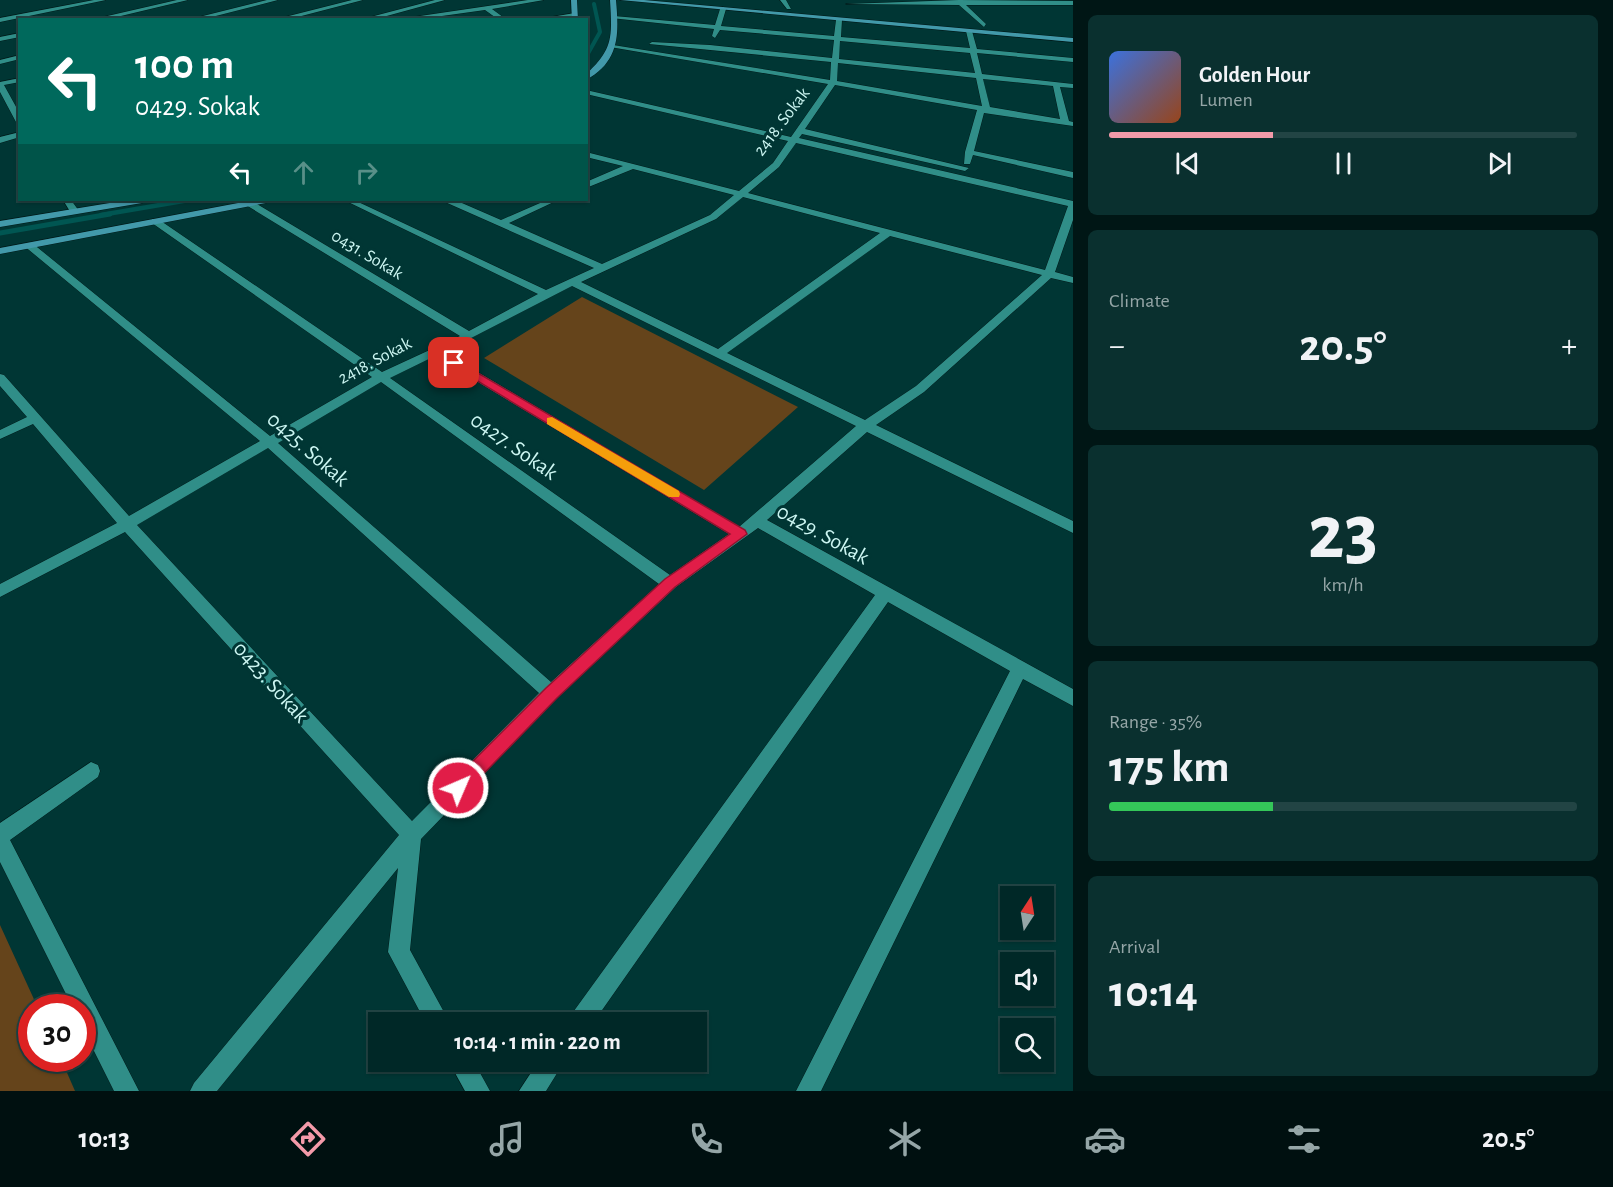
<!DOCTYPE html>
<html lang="en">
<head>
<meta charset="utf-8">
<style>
  :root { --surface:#002827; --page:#0a302f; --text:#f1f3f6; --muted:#95a6a7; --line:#244; --accent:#f39aa9 }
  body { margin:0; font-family:"Alegreya Sans",sans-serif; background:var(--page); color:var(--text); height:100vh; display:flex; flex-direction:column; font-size:22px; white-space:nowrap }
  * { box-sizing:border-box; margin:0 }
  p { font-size:20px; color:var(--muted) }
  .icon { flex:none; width:33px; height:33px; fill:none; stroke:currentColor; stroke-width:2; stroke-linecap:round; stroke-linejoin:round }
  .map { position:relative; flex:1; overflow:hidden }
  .details { display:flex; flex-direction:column; gap:15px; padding:15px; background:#001615; width:540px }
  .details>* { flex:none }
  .top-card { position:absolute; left:18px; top:18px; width:570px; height:183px; border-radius:0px; box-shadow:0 2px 4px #0004,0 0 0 2px var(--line); background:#00695c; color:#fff; overflow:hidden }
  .needle { width:39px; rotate:12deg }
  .buttons { position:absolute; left:1000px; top:886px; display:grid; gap:12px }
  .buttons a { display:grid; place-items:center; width:54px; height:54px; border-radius:0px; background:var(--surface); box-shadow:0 2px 4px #0004,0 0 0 2px var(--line); font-size:30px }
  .speed { position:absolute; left:18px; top:994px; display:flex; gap:12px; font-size:30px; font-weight:700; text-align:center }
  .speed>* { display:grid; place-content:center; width:78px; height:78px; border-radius:50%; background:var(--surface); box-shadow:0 2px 4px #0004,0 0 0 2px var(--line); line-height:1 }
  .speed .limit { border:9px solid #d22; background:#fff; color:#111 }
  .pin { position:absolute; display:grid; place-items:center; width:51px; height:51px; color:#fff; margin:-26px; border-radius:12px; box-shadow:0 3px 9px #0006 }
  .me { position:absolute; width:66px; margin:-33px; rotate:45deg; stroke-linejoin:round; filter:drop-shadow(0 0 4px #0008) }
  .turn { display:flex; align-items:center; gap:21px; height:126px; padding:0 18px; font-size:27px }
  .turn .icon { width:78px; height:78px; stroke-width:2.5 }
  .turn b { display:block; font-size:42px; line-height:51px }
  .lanes { display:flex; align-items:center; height:57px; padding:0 18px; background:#0003; justify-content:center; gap:30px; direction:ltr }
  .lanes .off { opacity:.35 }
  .big { font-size:45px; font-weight:700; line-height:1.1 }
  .details .tile { flex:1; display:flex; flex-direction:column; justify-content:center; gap:9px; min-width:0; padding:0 21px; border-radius:9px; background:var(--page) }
  .details .dial { align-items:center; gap:0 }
  .dial b { font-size:78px; line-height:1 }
  .song { display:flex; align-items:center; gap:18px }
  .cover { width:72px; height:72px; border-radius:9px; background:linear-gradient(135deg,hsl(220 70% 55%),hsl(20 70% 35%)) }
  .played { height:6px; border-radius:3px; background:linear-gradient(90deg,var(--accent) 35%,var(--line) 35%) }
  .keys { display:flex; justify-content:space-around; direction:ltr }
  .heat { display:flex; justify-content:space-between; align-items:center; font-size:33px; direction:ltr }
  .charge { height:9px; border-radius:4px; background:linear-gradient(90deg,#34c759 35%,var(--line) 0) }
  .trip { position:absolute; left:368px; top:1012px; width:339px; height:60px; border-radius:0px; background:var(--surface); box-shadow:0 2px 4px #0004,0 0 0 2px var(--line); font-weight:700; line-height:60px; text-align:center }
  .tab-bar { display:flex; height:96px; justify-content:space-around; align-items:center; background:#001010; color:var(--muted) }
  .tab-bar .icon { width:42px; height:42px }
  .tab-bar .current { color:var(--accent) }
  .tab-bar b { font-size:27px; color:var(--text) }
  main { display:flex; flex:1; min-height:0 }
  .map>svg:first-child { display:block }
</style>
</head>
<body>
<main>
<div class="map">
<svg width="1073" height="1091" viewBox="0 0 1073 1091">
  <rect width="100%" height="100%" fill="#003634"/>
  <!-- green -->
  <path fill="#65441b" d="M582,297L798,407L704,490L484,358Z
    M0,925L38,1008H32V1059H61L75,1091H0Z"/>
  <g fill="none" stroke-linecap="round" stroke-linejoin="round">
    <!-- stream-far2 -->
    <path stroke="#005652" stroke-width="4" d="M586,57L600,32L594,4"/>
    <!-- stream-far1 -->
    <path stroke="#005652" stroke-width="4.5" d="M101,215L189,200"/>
    <!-- stream -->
    <path stroke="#005652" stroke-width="5" d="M0,233L110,214"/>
    <!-- street casing -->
    <g stroke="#001b1a" stroke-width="1">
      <path id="street" d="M94,0H106L0,22V18Z
        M177,0H188L104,20H90Z
        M267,0H278L200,20H187Z
        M352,0H363L286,20H273Z
        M435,0H445L372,20H359Z
        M528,0H544L492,9L507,20H499L485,10L413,20H393Z
        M780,0H786L791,9H787Z
        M959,0L1073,1V5H966L986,24L984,27L959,5L846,4Z
        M723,7L726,9L721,26L834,36L836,20L839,18L842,20L841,37L970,48L966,31L969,29L972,31L977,49L1073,58V62L977,53L982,74L1073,84V88L1060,87L1069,121L1073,122V126L984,113L974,151L1073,172V178L973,155L970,164H964L965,152L977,110L835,85L805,129L969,168L965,171L802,134L799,138L1073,201V220L1055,272L1073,277V283L1051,278L924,392L876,425L1073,521V533L867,432L767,520L1073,689V706L1023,679L821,1091H796L1010,671L888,602L593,1023H568L571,1015L875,595L758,528L676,587L557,698L421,839L410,950L450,1023H426L388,952L398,868L217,1091H190L194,1083L399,835L125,532L0,597V584L117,523L33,424L0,439V430L27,417L0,386V374L4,375L129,516L260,441L23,245L32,243L270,436L372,377L152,223V219H158L382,372L460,336L246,205V201H252L469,331L538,294L344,200H354L546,290L594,268L445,202L444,200H455L501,220L547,200H558L509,223L602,264L710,215L734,195L633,169L586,188V182L623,166L586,157V152L739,191L773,163L788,141L586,94V90L791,137L828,84L610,47L613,45L830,80L831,62L649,44L652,42L710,45L832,58L834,40L720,30L715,38L712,36L714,29L611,18L614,16L715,25L720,9ZM840,41L970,53L975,73L839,59ZM838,63L976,78L982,106L837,81ZM983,79L1053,86L1060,119L990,107ZM796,143L1068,206L1045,270L748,193L779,167ZM743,197L880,233L718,349L581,282L716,219ZM890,236L1042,275L916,386L865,420L727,353ZM572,286L856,426L739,527L444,352ZM435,356L729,534L670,575L390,378ZM381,382L659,584L551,682L278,443ZM268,448L539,693L412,821L137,525Z
        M575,13L577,16L542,20L545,18Z
        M20,33V37L0,41V37Z
        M20,55V59L0,64V60Z
        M20,78V82L4,85L20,114V124L16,122L0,92V82Z
        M20,132V137L0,143V137Z
        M63,200H71L79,211L77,213H71Z
        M91,762L98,765L100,771L98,777L10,840L139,1091H114L82,1027V1008H73L0,862V823Z
        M449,1062H474L490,1091H465Z
        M538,1062H564L546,1091H519Z"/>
    </g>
    <!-- secondary casing -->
    <g stroke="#001b1a" stroke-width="1">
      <path id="secondary" d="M571,0H577L578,20H572Z
        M610,0H616C619,34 620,61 586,80V74C614,49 612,35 610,0Z
        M620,0H644L1073,38V42Z
        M128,200H147L142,203L0,227V221Z
        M254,200H271L266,203L0,254V248Z"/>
    </g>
    <!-- street -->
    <use href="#street" fill="#308e88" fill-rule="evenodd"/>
    <!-- secondary -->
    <use href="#secondary" fill="#4299aa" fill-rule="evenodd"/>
  </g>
  <!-- route -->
  <path fill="#e11d48" stroke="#92132f" stroke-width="1.5" d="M454,359L745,530L747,534L675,587L557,698L464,794L458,796L452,794L449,788L452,782L546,688L665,579L730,534L451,365V360Z"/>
  <!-- slow -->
  <path fill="#f59e0b" d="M552,417L679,491L680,494L679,497H669L547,424V418Z"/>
  <g text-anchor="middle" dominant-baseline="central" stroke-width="6" stroke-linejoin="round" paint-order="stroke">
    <!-- far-street labels -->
    <g font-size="18" fill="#ccf6f2" stroke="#003634">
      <text transform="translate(782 122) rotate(-53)">2418. Sokak</text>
      <text transform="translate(367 255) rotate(31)">0431. Sokak</text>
      <text transform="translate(375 361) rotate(-28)">2418. Sokak</text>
    </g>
    <!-- street labels -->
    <g font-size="22" fill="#ccf6f2" stroke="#003634">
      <text transform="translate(514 446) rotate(35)">0427. Sokak</text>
      <text transform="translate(308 449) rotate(41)">0425. Sokak</text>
      <text transform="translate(823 534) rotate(29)">0429. Sokak</text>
      <text transform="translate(271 682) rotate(48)">0423. Sokak</text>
    </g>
  </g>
</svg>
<div class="buttons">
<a><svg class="needle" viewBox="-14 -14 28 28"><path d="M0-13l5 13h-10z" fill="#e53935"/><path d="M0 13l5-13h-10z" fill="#95a6a7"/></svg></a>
<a><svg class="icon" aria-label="sound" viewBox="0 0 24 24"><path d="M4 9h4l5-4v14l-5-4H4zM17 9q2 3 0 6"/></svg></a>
<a><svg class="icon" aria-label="search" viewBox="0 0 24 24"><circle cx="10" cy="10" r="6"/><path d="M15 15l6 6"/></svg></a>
</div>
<div class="speed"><div class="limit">30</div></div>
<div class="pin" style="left:454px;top:363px;background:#d93025"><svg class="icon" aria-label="arrive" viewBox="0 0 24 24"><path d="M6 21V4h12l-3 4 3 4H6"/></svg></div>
<svg class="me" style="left:458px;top:788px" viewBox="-20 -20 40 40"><circle r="17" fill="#e11d48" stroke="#fff" stroke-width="3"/><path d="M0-11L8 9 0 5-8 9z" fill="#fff"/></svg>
<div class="trip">10:14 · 1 min · 220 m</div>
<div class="top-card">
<div class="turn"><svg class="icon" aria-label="left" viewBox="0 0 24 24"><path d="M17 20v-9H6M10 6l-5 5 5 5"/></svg><div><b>100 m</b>0429. Sokak</div></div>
<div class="lanes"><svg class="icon" aria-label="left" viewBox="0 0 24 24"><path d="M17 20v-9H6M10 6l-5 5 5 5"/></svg><svg class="icon off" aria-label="ahead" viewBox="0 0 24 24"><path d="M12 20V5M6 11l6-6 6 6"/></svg><svg class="icon off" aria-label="right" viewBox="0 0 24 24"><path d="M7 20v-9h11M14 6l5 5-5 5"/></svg></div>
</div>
</div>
<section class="details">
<div class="tile">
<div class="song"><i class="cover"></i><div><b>Golden Hour</b><p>Lumen</p></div></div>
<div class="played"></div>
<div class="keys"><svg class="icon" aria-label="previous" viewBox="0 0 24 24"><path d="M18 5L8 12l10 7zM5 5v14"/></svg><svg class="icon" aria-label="pause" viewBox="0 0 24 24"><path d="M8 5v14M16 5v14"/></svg><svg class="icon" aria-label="next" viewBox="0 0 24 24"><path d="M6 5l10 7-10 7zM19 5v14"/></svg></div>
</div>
<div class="tile"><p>Climate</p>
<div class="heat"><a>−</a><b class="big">20.5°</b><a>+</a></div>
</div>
<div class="tile dial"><b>23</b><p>km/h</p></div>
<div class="tile"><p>Range · 35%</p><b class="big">175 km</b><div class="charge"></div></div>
<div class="tile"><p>Arrival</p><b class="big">10:14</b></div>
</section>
</main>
<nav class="tab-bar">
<b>10:13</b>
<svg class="icon current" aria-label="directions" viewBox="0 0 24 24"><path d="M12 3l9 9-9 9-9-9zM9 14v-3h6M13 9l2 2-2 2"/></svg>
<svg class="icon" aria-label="music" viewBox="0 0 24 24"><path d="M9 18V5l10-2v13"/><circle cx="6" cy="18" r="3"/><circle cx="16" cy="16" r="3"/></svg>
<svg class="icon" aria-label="phone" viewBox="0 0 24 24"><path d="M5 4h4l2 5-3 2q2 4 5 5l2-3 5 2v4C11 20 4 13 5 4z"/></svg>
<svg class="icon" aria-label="climate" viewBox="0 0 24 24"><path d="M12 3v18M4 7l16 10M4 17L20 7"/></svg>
<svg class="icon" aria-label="car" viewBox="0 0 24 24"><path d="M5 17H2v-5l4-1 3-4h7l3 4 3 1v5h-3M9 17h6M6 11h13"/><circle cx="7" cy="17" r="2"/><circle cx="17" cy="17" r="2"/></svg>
<svg class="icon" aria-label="filters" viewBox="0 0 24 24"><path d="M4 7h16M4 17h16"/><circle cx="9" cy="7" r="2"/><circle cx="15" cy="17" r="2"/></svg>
<b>20.5°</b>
</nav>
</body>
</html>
